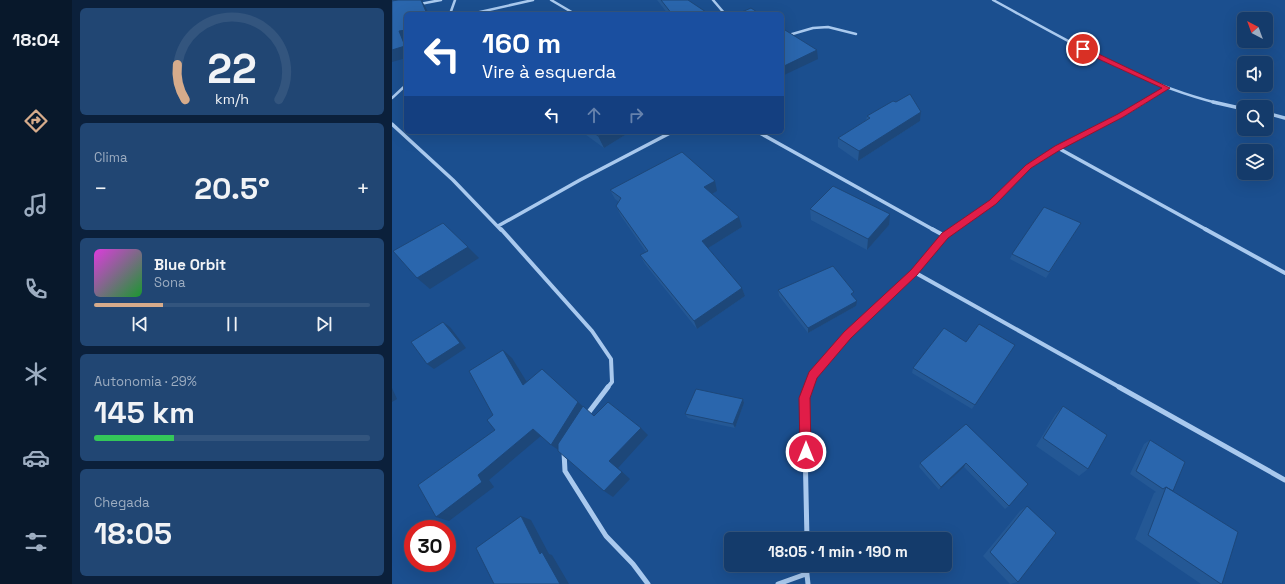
<!DOCTYPE html>
<html lang="pt">
<head>
<meta charset="utf-8">
<style>
  :root { --surface:#143b6b; --page:#214673; --text:#f1f3f6; --muted:#9dadc1; --line:#33557e; --accent:#d6ab8b }
  body { margin:0; font-family:"Space Grotesk",sans-serif; background:var(--page); color:var(--text); height:100vh; display:flex; flex-direction:column; font-size:15px; white-space:nowrap }
  * { box-sizing:border-box; margin:0 }
  p { font-size:13px; color:var(--muted) }
  .icon { flex:none; width:22px; height:22px; fill:none; stroke:currentColor; stroke-width:2; stroke-linecap:round; stroke-linejoin:round }
  .map { position:relative; flex:1; overflow:hidden }
  .panel { display:flex; flex-direction:column; gap:8px; padding:8px; background:#0b203b; width:320px }
  .panel>* { flex:none }
  .guide { position:absolute; left:12px; top:12px; width:380px; height:122px; border-radius:6px; box-shadow:0 4px 16px #0002,0 0 0 1px var(--line); background:#1a4fa0; color:#fff; overflow:hidden }
  .needle { width:26px; rotate:319deg }
  .buttons { position:absolute; left:845px; top:12px; display:grid; gap:8px }
  .buttons a { display:grid; place-items:center; width:36px; height:36px; border-radius:6px; background:var(--surface); box-shadow:0 4px 16px #0002,0 0 0 1px var(--line); font-size:20px }
  .speed { position:absolute; left:12px; top:520px; display:flex; gap:8px; font-size:20px; font-weight:700; text-align:center }
  .speed>* { display:grid; place-content:center; width:52px; height:52px; border-radius:50%; background:var(--surface); box-shadow:0 4px 16px #0002,0 0 0 1px var(--line); line-height:1 }
  .speed .limit { border:6px solid #d22; background:#fff; color:#111 }
  .pin { position:absolute; display:grid; place-items:center; width:34px; height:34px; color:#fff; margin:-17px; border:2px solid #fff; border-radius:50%; box-shadow:0 1px 4px #0007 }
  .me { position:absolute; width:44px; margin:-22px; rotate:0deg; stroke-linejoin:round; filter:drop-shadow(0 0 3px #0008) }
  .turn { display:flex; align-items:center; gap:14px; height:84px; padding:0 12px; font-size:18px }
  .turn .icon { width:52px; height:52px; stroke-width:2.5 }
  .turn b { display:block; font-size:28px; line-height:34px }
  .lanes { display:flex; align-items:center; height:38px; padding:0 12px; background:#0003; justify-content:center; gap:20px; direction:ltr }
  .lanes .off { opacity:.35 }
  .big { font-size:30px; font-weight:800; line-height:1.1 }
  .panel .card { flex:1; display:flex; flex-direction:column; justify-content:center; gap:6px; min-width:0; padding:0 14px; border-radius:6px; background:var(--page) }
  .panel .dial { align-items:center; gap:0 }
  .dial svg { height:104px; overflow:visible; fill:none; stroke:var(--line); stroke-width:7; stroke-linecap:round; text-anchor:middle }
  .dial text { fill:var(--text); stroke:none }
  .song { display:flex; align-items:center; gap:12px }
  .cover { width:48px; height:48px; border-radius:6px; background:linear-gradient(135deg,hsl(300 70% 55%),hsl(130 70% 35%)) }
  .played { height:4px; border-radius:2px; background:linear-gradient(90deg,var(--accent) 25%,var(--line) 25%) }
  .keys { display:flex; justify-content:space-around; direction:ltr }
  .heat { display:flex; justify-content:space-between; align-items:center; font-size:22px; direction:ltr }
  .charge { height:6px; border-radius:3px; background:linear-gradient(90deg,#34c759 29%,var(--line) 0) }
  .trip { position:absolute; left:332px; top:532px; width:228px; height:40px; border-radius:6px; background:var(--surface); box-shadow:0 4px 16px #0002,0 0 0 1px var(--line); font-weight:800; line-height:40px; text-align:center }
  main { display:flex; flex:1; min-height:0 }
  .tab-bar { display:flex; flex-direction:column; width:72px; justify-content:space-around; align-items:center; background:#08182b; color:var(--muted) }
  .tab-bar .icon { width:28px; height:28px }
  .tab-bar .current { color:var(--accent) }
  .tab-bar b { font-size:18px; color:var(--text) }
  .map>svg:first-child { display:block }
</style>
</head>
<body>
<main>
<nav class="tab-bar">
<b>18:04</b>
<svg class="icon current" aria-label="directions" viewBox="0 0 24 24"><path d="M12 3l9 9-9 9-9-9zM9 14v-3h6M13 9l2 2-2 2"/></svg>
<svg class="icon" aria-label="music" viewBox="0 0 24 24"><path d="M9 18V5l10-2v13"/><circle cx="6" cy="18" r="3"/><circle cx="16" cy="16" r="3"/></svg>
<svg class="icon" aria-label="phone" viewBox="0 0 24 24"><path d="M5 4h4l2 5-3 2q2 4 5 5l2-3 5 2v4C11 20 4 13 5 4z"/></svg>
<svg class="icon" aria-label="climate" viewBox="0 0 24 24"><path d="M12 3v18M4 7l16 10M4 17L20 7"/></svg>
<svg class="icon" aria-label="car" viewBox="0 0 24 24"><path d="M5 17H2v-5l4-1 3-4h7l3 4 3 1v5h-3M9 17h6M6 11h13"/><circle cx="7" cy="17" r="2"/><circle cx="17" cy="17" r="2"/></svg>
<svg class="icon" aria-label="filters" viewBox="0 0 24 24"><path d="M4 7h16M4 17h16"/><circle cx="9" cy="7" r="2"/><circle cx="15" cy="17" r="2"/></svg>
</nav>
<section class="panel">
<div class="card dial"><svg viewBox="0 0 100 80">
<path d="M14 69A42 42 0 1 1 86 69"/>
<path d="M14 69A42 42 0 0 1 8 42" stroke="#d6ab8b"/>
<text x="50" y="56" font-size="32" font-weight="700">22</text>
<text x="50" y="72" font-size="11">km/h</text>
</svg></div>
<div class="card"><p>Clima</p>
<div class="heat"><a>−</a><b class="big">20.5°</b><a>+</a></div>
</div>
<div class="card">
<div class="song"><i class="cover"></i><div><b>Blue Orbit</b><p>Sona</p></div></div>
<div class="played"></div>
<div class="keys"><svg class="icon" aria-label="previous" viewBox="0 0 24 24"><path d="M18 5L8 12l10 7zM5 5v14"/></svg><svg class="icon" aria-label="pause" viewBox="0 0 24 24"><path d="M8 5v14M16 5v14"/></svg><svg class="icon" aria-label="next" viewBox="0 0 24 24"><path d="M6 5l10 7-10 7zM19 5v14"/></svg></div>
</div>
<div class="card"><p>Autonomia · 29%</p><b class="big">145 km</b><div class="charge"></div></div>
<div class="card"><p>Chegada</p><b class="big">18:05</b></div>
</section>
<div class="map">
<svg width="893" height="584" viewBox="0 0 893 584">
  <rect width="100%" height="100%" fill="#1b4f8f"/>
  <g fill="none" stroke-linecap="round" stroke-linejoin="round">
    <!-- street-far3 -->
    <path stroke="#a9c9ee" stroke-width="2.5" d="M159,0L183,14
      M321,0L333,14
      M601,0C671,38 747,84 825,103
      M28,4L49,0
      M58,14L63,0
      M79,14L141,0
      M390,37L421,28L436,27L464,34
      M0,98L14,85
      M751,103L775,88"/>
    <!-- street-far2 -->
    <path stroke="#a9c9ee" stroke-width="3.5" d="M821,102L852,109
      M874,113L893,118
      M0,124L61,180L109,230
      M366,132L542,230
      M666,148L815,230
      M106,226L188,180L280,132
      M562,230L601,202L637,167L666,148L729,116L752,102"/>
    <!-- street-far1 -->
    <path stroke="#a9c9ee" stroke-width="4" d="M109,229L200,331L219,359L220,382L215,388
      M540,229L553,236
      M813,229L893,273
      M522,272L729,388
      M416,388L421,375L456,335L522,272L553,236L563,229"/>
    <!-- street -->
    <path stroke="#a9c9ee" stroke-width="5" d="M727,387L893,480
      M194,416L216,387
      M172,452L173,471L214,536L241,564L256,584
      M415,539L412,399L417,387
      M414,565L416,584
      M386,584L414,574"/>
  </g>
  <!-- wall -->
  <path fill="#245895" d="M265,0H296L317,14H276Z
    M504,102L529,112L528,121L466,161L446,147V138L474,120L475,116Z
    M190,132H232L233,135L212,148Z
    M218,190L325,191L320,194L350,227L316,248L350,288L353,296L305,329L253,264L248,255L254,252L229,216L224,206L227,202L223,199Z
    M418,209L497,225L475,250L419,220Z
    M689,223L654,278L618,259L620,254Z
    M386,290L464,306L416,333L387,296Z
    M574,342L620,350L580,409L520,373L521,368Z
    M351,399L352,403L343,428L296,418L293,414Z
    M671,406L696,469L687,476L644,446L663,415Z
    M574,424L617,506L613,509L572,467L547,490L527,467L528,463Z
    M758,440L781,491L830,584H809L743,539L762,493L764,492L738,474L752,444Z
    M635,506L626,582L618,584L591,556L628,511Z"/>
  <!-- shaded-wall -->
  <path fill="#1d4779" d="M0,0H31V1H30L33,6L37,14L0,7Z
    M14,30V58L0,62V50L7,31Z
    M425,50L426,59L390,76V67Z
    M529,112L528,121L466,161L467,151Z
    M213,132H232L233,135L212,148L206,136Z
    M323,181L325,191L315,197L312,187Z
    M498,214L497,225L475,250L476,239Z
    M347,217L350,227L313,250L310,241Z
    M76,247L87,258L38,289L25,278Z
    M350,288L353,296L305,329L302,321Z
    M465,301L464,306L416,333V328Z
    M51,322L58,327L74,348L42,369L35,364Z
    M111,350L120,358L141,392L131,385Z
    M0,388L5,399L0,402Z
    M351,399L352,403L343,428L341,424Z
    M186,402L194,409L168,451L159,445Z
    M249,428L256,435L226,468L238,479L221,497L212,491L217,461Z
    M141,429L150,435L97,480L102,487L57,521L44,517L86,475Z
    M574,463L572,467L547,490L549,487Z
    M129,516L139,520L157,554L160,555L177,584H168L148,554Z"/>
  <!-- building -->
  <path fill="#2a66ad" stroke="#1d4779" d="M6,0H29L35,14H14V30L7,31L13,46L0,50V1Z
    M269,0H296L317,14H280Z
    M359,8L368,14H345Z
    M390,30H393L425,50L390,67Z
    M518,94L529,112L467,151L446,138L478,118L475,116L501,101L504,102Z
    M201,132H213L206,136Z
    M290,152L323,181L312,187L347,217L310,241L350,288L302,321L248,255L256,251L224,206L229,198L218,190Z
    M441,186L498,214L476,239L418,209Z
    M652,207L689,223L657,272L620,254Z
    M51,223L76,247L25,278L1,251Z
    M441,266L462,292L459,294L465,301L416,328L386,290Z
    M51,322L68,343L35,364L19,342Z
    M587,324L623,345L583,405L521,368L552,328L574,342Z
    M111,350L131,385L150,369L186,402L159,445L141,429L86,475L90,482L44,517L26,485L103,430L95,420L101,415L77,371Z
    M304,389L351,399L341,424L293,414Z
    M216,402L249,428L217,461L230,472L212,491L166,451V444L191,406L202,416Z
    M671,406L715,435L696,469L651,438Z
    M574,424L636,484L617,506L574,463L549,487L528,463Z
    M758,440L793,462L781,491L774,487L771,489L744,471Z
    M774,487L846,532L830,584H829L756,535Z
    M635,506L664,533L626,582L598,552Z
    M129,516L148,554L150,552L168,584H102L84,548Z"/>
  <!-- route -->
  <path fill="#e11d48" stroke="#92132f" d="M689,48H694L778,88L731,117L668,150L639,168L604,204L556,238L525,275L459,338L425,378L418,398L419,452L418,456L414,457L410,456L408,452L407,398L417,372L452,332L519,270L550,233L598,200L634,165L663,146L726,114L770,88L689,51Z"/>
</svg>
<div class="buttons">
<a><svg class="needle" viewBox="-14 -14 28 28"><path d="M0-13l5 13h-10z" fill="#e53935"/><path d="M0 13l5-13h-10z" fill="#9dadc1"/></svg></a>
<a><svg class="icon" aria-label="sound" viewBox="0 0 24 24"><path d="M4 9h4l5-4v14l-5-4H4zM17 9q2 3 0 6"/></svg></a>
<a><svg class="icon" aria-label="search" viewBox="0 0 24 24"><circle cx="10" cy="10" r="6"/><path d="M15 15l6 6"/></svg></a>
<a><svg class="icon" aria-label="layers" viewBox="0 0 24 24"><path d="M12 4l9 5-9 5-9-5zM3 14l9 5 9-5"/></svg></a>
</div>
<div class="speed"><div class="limit">30</div></div>
<div class="pin" style="left:691px;top:49px;background:#d93025"><svg class="icon" aria-label="arrive" viewBox="0 0 24 24"><path d="M6 21V4h12l-3 4 3 4H6"/></svg></div>
<svg class="me" style="left:414px;top:452px" viewBox="-20 -20 40 40"><circle r="17" fill="#e11d48" stroke="#fff" stroke-width="3"/><path d="M0-11L8 9 0 5-8 9z" fill="#fff"/></svg>
<div class="trip">18:05 · 1 min · 190 m</div>
<div class="guide">
<div class="turn"><svg class="icon" aria-label="left" viewBox="0 0 24 24"><path d="M17 20v-9H6M10 6l-5 5 5 5"/></svg><div><b>160 m</b>Vire à esquerda</div></div>
<div class="lanes"><svg class="icon" aria-label="left" viewBox="0 0 24 24"><path d="M17 20v-9H6M10 6l-5 5 5 5"/></svg><svg class="icon off" aria-label="ahead" viewBox="0 0 24 24"><path d="M12 20V5M6 11l6-6 6 6"/></svg><svg class="icon off" aria-label="right" viewBox="0 0 24 24"><path d="M7 20v-9h11M14 6l5 5-5 5"/></svg></div>
</div>
</div>
</main>
</body>
</html>
